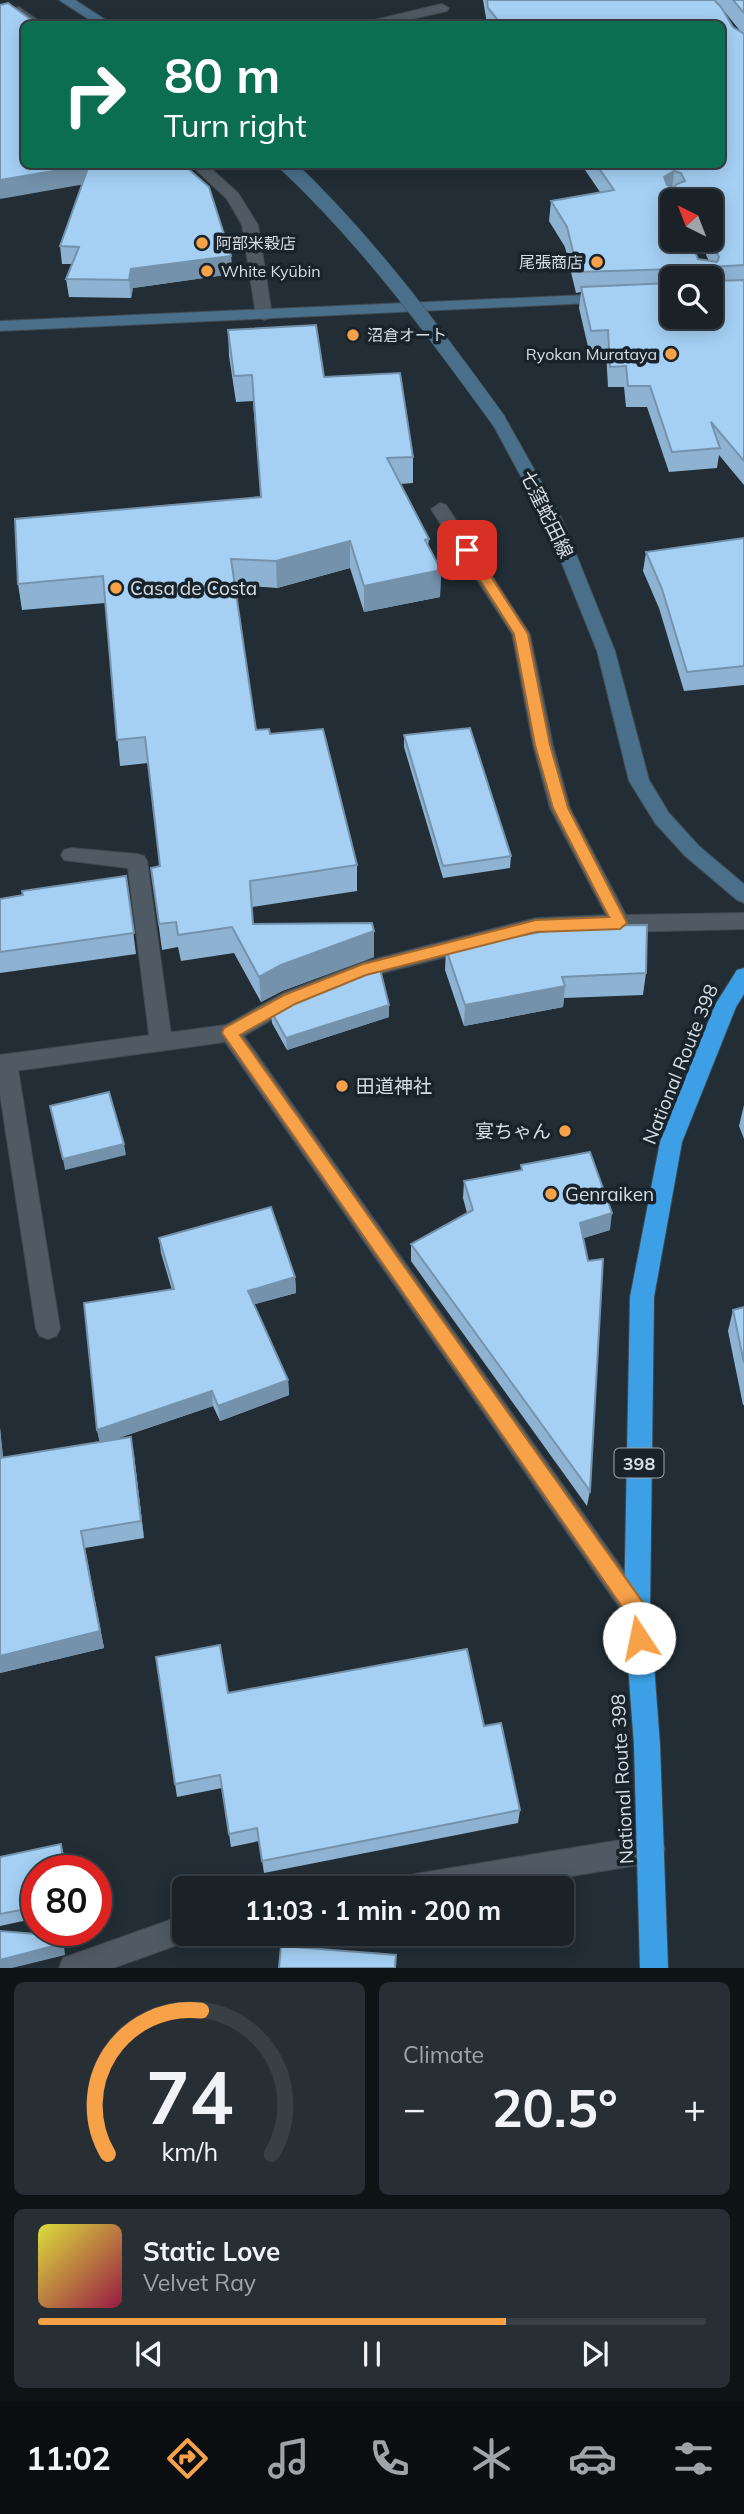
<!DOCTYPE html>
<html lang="en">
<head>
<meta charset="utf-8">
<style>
  :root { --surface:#1a2228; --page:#272f34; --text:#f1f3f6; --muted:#9fa4a8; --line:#383f45; --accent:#f7a148 }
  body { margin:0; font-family:Mulish,"Noto Sans JP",sans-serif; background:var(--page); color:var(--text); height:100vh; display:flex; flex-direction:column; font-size:26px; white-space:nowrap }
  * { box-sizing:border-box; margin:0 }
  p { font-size:23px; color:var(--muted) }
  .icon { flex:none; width:38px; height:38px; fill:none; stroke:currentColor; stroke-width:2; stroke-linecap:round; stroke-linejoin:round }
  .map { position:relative; height:1968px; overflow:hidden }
  .side { display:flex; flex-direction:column; gap:14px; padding:14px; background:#0e1316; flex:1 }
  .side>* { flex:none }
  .hud { position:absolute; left:21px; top:21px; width:704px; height:147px; border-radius:10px; box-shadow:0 4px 18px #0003,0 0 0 2px var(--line); background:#0b6e4f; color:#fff; overflow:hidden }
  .needle { width:46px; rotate:318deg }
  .buttons { position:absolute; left:660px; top:189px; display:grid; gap:14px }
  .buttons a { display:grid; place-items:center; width:63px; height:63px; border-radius:10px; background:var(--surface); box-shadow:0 4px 18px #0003,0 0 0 2px var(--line); font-size:35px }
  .speed { position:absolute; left:21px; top:1855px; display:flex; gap:14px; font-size:35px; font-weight:700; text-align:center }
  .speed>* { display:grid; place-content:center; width:91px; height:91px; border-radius:50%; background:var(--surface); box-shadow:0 4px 18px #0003,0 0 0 2px var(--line); line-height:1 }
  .speed .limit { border:10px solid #d22; background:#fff; color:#111 }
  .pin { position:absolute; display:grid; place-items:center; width:60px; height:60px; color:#fff; margin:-30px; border-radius:14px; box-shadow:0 4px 10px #0006 }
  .me { position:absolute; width:77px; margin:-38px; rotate:349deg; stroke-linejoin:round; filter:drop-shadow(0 0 5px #0008) }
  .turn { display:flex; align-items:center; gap:24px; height:147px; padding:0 28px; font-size:32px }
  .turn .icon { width:91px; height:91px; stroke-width:2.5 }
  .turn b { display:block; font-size:49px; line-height:60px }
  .big { font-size:52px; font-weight:700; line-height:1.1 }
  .side .tile { flex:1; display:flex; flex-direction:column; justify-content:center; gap:10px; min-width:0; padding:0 24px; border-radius:10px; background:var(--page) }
  .side .dial { align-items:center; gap:0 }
  .dial svg { height:182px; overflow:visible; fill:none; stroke:var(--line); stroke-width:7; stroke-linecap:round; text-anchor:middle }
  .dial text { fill:var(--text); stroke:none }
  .song { display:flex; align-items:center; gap:21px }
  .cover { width:84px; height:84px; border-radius:10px; background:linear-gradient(135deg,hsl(60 70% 55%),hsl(340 70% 35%)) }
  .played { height:7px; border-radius:4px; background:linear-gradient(90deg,var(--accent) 70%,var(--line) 70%) }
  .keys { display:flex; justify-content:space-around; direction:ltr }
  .heat { display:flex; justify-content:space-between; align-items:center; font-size:38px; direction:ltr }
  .side .tiles { flex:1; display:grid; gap:14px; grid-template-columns:1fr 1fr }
  .tile:last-child { grid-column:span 2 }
  .trip { position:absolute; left:172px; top:1876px; width:402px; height:70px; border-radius:10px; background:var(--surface); box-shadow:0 4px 18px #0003,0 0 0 2px var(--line); font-weight:700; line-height:70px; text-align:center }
  .tabs { display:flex; height:112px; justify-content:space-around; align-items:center; background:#0a0e10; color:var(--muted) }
  .tabs .icon { width:49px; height:49px }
  .tabs .current { color:var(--accent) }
  .tabs b { font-size:32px; color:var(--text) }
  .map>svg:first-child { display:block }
</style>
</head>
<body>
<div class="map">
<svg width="744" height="1968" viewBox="0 0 744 1968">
  <rect width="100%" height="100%" fill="#222d35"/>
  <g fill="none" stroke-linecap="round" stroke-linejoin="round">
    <!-- lane casing -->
    <g stroke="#404950" stroke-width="2">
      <path id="lane" d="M71,848L137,854L144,856L147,861L172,1042L169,1048L161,1051L153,1048L150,1042L128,868L64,860L61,855L64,850Z
        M6,1054L14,1057L17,1063L60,1329L56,1336L48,1339L40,1336L36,1329L0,1094V1056Z"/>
    </g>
    <!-- street casing -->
    <g stroke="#404950" stroke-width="2">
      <path id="street" d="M442,4L449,8L447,11L390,24H368L370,21Z
        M19,7L43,24H29L17,16L0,20V12Z
        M190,164H206L238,193L258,225L272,315L270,318L264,320L256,315L242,225L227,199Z
        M440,503L446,505L530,634L553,745L570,808L626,915L744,913V929L536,934L367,977L297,1005L244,1036L646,1602L650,1611L646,1620L637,1623L628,1620L225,1042L0,1073V1055L226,1025L283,993L363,962L536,918L606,915L550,808L533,745L512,634L431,509Z
        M651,1835L661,1839L665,1849L661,1859L651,1863L498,1888H401L405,1878L415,1874Z
        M184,1915V1934H196L194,1939L113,1968H59L63,1958Z"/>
    </g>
    <!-- secondary casing -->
    <g stroke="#404950" stroke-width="2">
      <path id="secondary" d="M59,0H75L112,24H96Z
        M607,294L615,299L613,302L0,331V321Z
        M499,416L507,421L562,519L615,651L649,780L669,813L699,846L744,884V903L737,900L685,856L655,823L629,781L597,651L544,519L491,421Z"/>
    </g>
    <!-- highway casing -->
    <g stroke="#404950" stroke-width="2">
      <path id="highway" d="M744,968V994L736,1007L682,1142L654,1297L650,1611L660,1745L668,1968H640L634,1745L624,1611L630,1297L660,1142L715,1005L737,970Z"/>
    </g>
    <!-- lane -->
    <use href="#lane" fill="#4f5a64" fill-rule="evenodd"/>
    <!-- street -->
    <use href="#street" fill="#4f5a64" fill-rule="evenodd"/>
    <!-- secondary -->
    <use href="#secondary" fill="#4a6f8b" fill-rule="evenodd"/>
    <!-- highway -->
    <use href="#highway" fill="#3da0e6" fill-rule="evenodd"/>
    <!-- secondary-bridge casing -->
    <g stroke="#404950" stroke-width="16" stroke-linecap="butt">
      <path id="secondary-bridge" d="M286,164C368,241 433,330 499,421"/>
    </g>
    <!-- secondary-bridge -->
    <use href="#secondary-bridge" stroke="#4a6f8b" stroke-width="15"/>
  </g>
  <!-- wall -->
  <path fill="#8eb3d2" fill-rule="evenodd" d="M483,0H744V485L719,455L717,468L669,472L647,407H626L624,387H608L606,351H589L579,308L581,292L576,293L565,247L549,221L551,201L600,192L581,164H721V24H487ZM724,11L741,32L733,27ZM672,201H710V240H699L709,261L698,259ZM672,278H710L672,317Z
    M24,24L183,164L231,256L232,274L133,288L131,298L69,297L66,279L72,264H62L60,246L82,185Z
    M228,330L324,377L413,457V483L400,484L429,539L428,546L441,570L440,597L364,612L350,568L277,588L235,585L256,730L270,734L357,865V891L252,907L253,924L374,931V957L282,991L261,1002L234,953L181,961L178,947L162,950L151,868L160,866L148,763L120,766L105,603L22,610L18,584L261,497L253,401L236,402L229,356Z
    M744,538V685L684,691L659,608L643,571L646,552Z
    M404,735L511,856L510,868L443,878L404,747Z
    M126,876L136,954L0,973V899Z
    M446,949L646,973L643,995L564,998L563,1007L464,1026L445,970Z
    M389,1005V1017L287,1050L272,1023L271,1011Z
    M744,1105V1139L739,1126Z
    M521,1165L610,1230L583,1238L590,1491L587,1506L411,1261V1244L467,1213L463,1198L464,1181L521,1170Z
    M159,1238L295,1277L296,1293L254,1304L288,1380L289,1395L220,1421L213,1406L110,1441L134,1455L144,1538L85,1548L104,1648L0,1673V1428L3,1458L100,1442L97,1430L172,1290L161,1253Z
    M744,1307V1405H743L728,1331L733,1310Z
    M228,1693L484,1726L520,1810L518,1823L264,1873L259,1841L231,1847L222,1788L177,1797L175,1784Z
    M61,1844L64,1855L37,1871V1918L0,1926V1857Z"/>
  <!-- shaded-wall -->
  <path fill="#7492ab" d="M89,165L91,183L0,199V180Z
    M674,171L672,191L661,197L664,177Z
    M231,256L232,274L133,288L131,298L129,280L131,269Z
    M350,541V568L277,588L276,561Z
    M441,570L440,597L364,612V586Z
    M374,931V957L282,991L261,1002L259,977L281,965Z
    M565,986L563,1007L464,1026L465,1005Z
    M389,1005V1017L287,1050L286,1038Z
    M124,1144L126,1155L65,1170L63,1159Z
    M612,1213L610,1230L578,1240L580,1223Z
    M295,1277L296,1293L249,1306L248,1291Z
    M288,1380L289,1395L220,1421L218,1406Z
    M212,1391L213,1406L100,1444L97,1430Z
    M0,1428L5,1476L0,1458Z
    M131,1437L134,1455L144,1538L141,1521Z
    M81,1531L104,1648L0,1673V1656Z
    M61,1844L64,1855L66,1871H64Z
    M61,1936L64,1946L65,1955L12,1968H0V1960Z"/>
  <!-- building -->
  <path fill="#a5d0f4" stroke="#7492ab" stroke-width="2" fill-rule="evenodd" d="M487,0H714L721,7L733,27L744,34V265L711,267L710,278H677L676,269L578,272L567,227L551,201L614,190L596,164H721V24H501L488,8ZM674,171L681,173L685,181L677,184L673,188L667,185L664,177ZM672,201H710V239L719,257L717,262L698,259L690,240H672Z
    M733,0H744V13Z
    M8,3L37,24H24V164H183L209,187L231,256L131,269L129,280L66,279L79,247L60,246L89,165L0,180V5Z
    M710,279L713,281L744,280V461L711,422L720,448L672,452L650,386H628L626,366L610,367L608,330L591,331L581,287L672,283V317H710Z
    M316,325L324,377L400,373L413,457L387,458L429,539L425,540L441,570L364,586L350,541L276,561L231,559L256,730L269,729L270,734L323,729L357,865L250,881L253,924L372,923L374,931L281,965L259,977L232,927L178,935L176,922L159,924L151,868L160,866L145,737L117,740L103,576L18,584L15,519L261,497L252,375L234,376L228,330Z
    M744,538V666L687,672L662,589L646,552Z
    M470,728L511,856L443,866L404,735Z
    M126,876L134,933L0,952V899L23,895L22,891Z
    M647,925L646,973L562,977L565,986L465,1005L446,949L574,926Z
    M379,965L389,1005L286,1038L271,1011L298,996Z
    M109,1092L124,1144L63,1159L50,1106Z
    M590,1152L612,1213L580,1223L588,1261L603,1259L590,1491L411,1244L473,1210L464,1181L522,1170L521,1165Z
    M271,1207L295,1277L248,1291L288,1380L218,1406L212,1391L97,1430L84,1303L174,1289L159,1238Z
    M744,1307V1363L733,1310Z
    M131,1437L141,1521L81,1531L100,1631L0,1656V1457V1458Z
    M220,1645L228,1693L467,1649L484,1726L501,1723L520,1810L262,1861L257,1828L229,1834L220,1775L175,1784L156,1657Z
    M61,1844L64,1871H37V1907L0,1914V1857Z
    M0,1931L61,1936V1944L0,1960Z
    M281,1946L396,1955L395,1968H279Z"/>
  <!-- route -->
  <path fill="#f7a148" stroke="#a1692f" stroke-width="2" d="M467,546L472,547L528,634L550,745L568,808L627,923L620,929L536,932L366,975L295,1004L240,1035L644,1604L649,1638L646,1644L639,1647L632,1644L627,1614L222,1033L224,1028L284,995L363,964L536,920L609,917L553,808L535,745L514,634L461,550Z"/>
  <!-- markers -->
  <g fill="#f7a148" stroke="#18232b" stroke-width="2.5">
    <circle cx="202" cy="243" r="7"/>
    <circle cx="597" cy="262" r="7"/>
    <circle cx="207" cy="271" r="7"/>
    <circle cx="353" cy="335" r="7"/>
    <circle cx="671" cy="354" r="7"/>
    <circle cx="116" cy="588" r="7"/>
    <circle cx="342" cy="1086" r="7"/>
    <circle cx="565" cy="1131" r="7"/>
    <circle cx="551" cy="1194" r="7"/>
  </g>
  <g text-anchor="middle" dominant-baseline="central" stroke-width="7" stroke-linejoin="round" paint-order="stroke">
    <!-- far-poi labels -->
    <g font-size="16" fill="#d7dee3" stroke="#18232b" text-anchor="start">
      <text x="216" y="243">阿部米穀店</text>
      <text x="583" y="262" text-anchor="end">尾張商店</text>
      <text x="221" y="271">White Kyūbin</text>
      <text x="367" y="335">沼倉オート</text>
      <text x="657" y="354" text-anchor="end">Ryokan Murataya</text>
    </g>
    <!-- shield labels -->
    <rect fill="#18232b" stroke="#9ea6ac" stroke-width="2" x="614.5" y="1448.5" width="49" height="29" rx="5"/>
    <g font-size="18" font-weight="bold" fill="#d7dee3">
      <text x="639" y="1463">398</text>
    </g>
    <!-- street labels -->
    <g font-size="19" fill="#d7dee3" stroke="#18232b">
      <text transform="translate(547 514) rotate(64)">七窪蛇田線</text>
      <text transform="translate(680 1064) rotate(-68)">National Route 398</text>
      <text transform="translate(622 1779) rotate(-93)">National Route 398</text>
    </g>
    <!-- poi labels -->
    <g font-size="19" fill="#d7dee3" stroke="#18232b" text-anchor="start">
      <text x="130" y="588">Casa de Costa</text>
      <text x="356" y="1086">田道神社</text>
      <text x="551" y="1131" text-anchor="end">宴ちゃん</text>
      <text x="565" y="1194">Genraiken</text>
    </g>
  </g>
</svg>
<div class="buttons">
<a><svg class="needle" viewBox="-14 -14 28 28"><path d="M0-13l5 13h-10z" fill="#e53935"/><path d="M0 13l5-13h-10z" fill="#9fa4a8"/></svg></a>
<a><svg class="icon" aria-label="search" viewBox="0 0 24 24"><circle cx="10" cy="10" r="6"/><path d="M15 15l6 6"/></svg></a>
</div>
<div class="speed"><div class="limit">80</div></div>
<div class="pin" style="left:467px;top:550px;background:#d93025"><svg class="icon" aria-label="arrive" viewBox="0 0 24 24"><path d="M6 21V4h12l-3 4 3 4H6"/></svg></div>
<svg class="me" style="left:639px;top:1638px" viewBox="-20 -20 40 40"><circle r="19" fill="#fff"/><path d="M0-13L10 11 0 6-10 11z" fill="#f7a148"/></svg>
<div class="trip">11:03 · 1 min · 200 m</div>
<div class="hud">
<div class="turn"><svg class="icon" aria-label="right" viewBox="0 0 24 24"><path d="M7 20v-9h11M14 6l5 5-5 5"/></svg><div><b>80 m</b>Turn right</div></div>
</div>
</div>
<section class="side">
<div class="tiles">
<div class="tile dial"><svg viewBox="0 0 100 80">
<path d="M14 69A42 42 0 1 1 86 69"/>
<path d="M14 69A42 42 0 0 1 55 6" stroke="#f7a148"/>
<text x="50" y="56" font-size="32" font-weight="700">74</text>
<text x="50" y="72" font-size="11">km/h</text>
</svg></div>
<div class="tile"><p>Climate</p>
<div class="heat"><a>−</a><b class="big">20.5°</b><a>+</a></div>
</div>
<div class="tile">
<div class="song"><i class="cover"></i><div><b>Static Love</b><p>Velvet Ray</p></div></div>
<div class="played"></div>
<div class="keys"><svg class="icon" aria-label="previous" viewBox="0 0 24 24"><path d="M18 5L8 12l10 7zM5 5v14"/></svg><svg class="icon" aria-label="pause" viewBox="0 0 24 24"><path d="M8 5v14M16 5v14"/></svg><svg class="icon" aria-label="next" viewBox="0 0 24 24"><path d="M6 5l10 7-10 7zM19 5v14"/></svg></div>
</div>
</div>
</section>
<nav class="tabs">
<b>11:02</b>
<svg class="icon current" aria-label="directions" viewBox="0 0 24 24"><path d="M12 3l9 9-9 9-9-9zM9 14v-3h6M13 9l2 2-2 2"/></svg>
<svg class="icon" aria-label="music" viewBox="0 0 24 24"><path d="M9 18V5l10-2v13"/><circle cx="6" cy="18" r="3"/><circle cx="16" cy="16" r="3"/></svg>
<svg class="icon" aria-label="phone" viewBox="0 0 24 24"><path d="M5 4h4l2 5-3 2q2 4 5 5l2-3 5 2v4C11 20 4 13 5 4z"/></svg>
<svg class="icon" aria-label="climate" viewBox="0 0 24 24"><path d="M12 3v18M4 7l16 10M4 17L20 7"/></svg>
<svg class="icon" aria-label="car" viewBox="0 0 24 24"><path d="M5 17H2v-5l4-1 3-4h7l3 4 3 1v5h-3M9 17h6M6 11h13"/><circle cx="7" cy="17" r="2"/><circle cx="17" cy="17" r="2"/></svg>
<svg class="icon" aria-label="filters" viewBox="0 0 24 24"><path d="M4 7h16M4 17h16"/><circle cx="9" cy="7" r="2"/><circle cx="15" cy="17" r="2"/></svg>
</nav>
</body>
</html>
